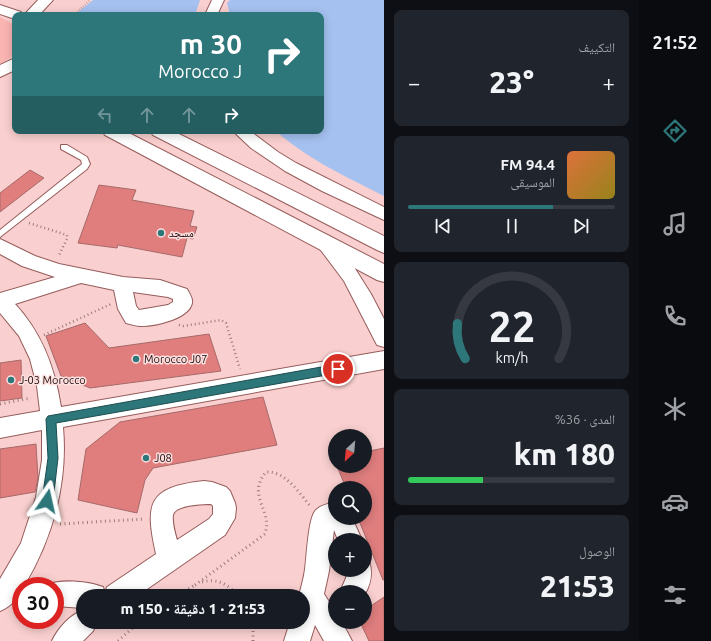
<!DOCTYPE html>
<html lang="ar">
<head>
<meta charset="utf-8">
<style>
  :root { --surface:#171b24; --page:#20242c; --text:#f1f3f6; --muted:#9ea1a6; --line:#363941; --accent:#2d767a }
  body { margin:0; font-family:Ubuntu,"Noto Naskh Arabic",sans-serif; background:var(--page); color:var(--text); direction:rtl; height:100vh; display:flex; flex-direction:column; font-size:15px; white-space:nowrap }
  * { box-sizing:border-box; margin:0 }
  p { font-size:13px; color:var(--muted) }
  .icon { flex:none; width:22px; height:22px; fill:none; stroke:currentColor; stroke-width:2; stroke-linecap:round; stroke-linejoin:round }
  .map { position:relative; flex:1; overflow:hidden; direction:ltr }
  .panel { display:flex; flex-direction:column; gap:10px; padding:10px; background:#0d0f14; width:255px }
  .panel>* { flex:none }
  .banner { position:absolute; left:12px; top:12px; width:312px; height:122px; border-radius:8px; box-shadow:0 2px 10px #0003; direction:rtl; background:#2d767a; color:#fff; overflow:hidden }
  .needle { width:26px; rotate:206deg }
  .buttons { position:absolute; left:328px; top:429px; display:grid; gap:8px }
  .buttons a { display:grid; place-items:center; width:44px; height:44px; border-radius:50%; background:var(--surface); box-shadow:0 2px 10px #0003; font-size:20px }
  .speed { position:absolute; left:12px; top:577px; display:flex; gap:8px; font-size:20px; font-weight:700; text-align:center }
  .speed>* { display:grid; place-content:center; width:52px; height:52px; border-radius:50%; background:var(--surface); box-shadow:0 2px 10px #0003; line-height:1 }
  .speed .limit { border:6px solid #d22; background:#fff; color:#111 }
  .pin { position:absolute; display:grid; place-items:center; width:34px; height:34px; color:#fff; margin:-17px; border:2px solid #fff; border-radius:50%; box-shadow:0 1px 4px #0007 }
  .me { position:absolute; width:44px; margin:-22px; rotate:11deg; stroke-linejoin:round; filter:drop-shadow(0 0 3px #0008) }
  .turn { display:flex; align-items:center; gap:14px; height:84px; padding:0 16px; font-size:18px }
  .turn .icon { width:52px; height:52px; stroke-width:2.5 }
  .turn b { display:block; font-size:28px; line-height:34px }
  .lanes { display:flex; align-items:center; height:38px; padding:0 16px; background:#0003; justify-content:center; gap:20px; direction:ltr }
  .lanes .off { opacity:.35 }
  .big { font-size:30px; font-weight:800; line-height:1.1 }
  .panel .tile { flex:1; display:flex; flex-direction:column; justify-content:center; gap:6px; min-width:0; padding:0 14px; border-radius:8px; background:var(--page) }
  .panel .dial { align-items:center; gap:0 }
  .dial svg { height:104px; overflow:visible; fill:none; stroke:var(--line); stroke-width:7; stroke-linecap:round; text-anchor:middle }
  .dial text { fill:var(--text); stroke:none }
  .song { display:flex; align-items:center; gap:12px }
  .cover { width:48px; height:48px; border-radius:6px; background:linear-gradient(135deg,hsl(20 70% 55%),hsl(50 70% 35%)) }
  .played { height:4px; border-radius:2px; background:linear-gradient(90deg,var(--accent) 70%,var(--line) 70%) }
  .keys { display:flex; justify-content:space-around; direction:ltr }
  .heat { display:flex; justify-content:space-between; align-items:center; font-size:22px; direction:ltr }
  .charge { height:6px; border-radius:3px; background:linear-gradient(90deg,#34c759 36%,var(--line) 0) }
  .trip { position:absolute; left:76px; top:589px; width:234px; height:40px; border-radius:20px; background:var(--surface); box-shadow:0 2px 10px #0003; font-weight:800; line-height:40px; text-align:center; direction:rtl }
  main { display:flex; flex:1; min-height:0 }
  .tab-bar { display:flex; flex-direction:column; width:72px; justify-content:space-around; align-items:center; background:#090b0e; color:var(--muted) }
  .tab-bar .icon { width:28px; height:28px }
  .tab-bar .current { color:var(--accent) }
  .tab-bar b { font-size:18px; color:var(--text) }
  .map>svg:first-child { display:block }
</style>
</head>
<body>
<main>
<nav class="tab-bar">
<b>21:52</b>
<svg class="icon current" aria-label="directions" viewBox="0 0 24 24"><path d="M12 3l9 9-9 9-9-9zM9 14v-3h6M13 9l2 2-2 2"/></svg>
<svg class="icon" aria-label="music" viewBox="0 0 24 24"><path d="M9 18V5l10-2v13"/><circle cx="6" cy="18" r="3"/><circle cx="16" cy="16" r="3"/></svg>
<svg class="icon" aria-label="phone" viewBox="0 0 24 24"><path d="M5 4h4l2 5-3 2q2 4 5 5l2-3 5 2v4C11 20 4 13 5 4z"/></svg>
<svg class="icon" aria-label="climate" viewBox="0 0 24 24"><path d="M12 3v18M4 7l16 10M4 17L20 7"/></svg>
<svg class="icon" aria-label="car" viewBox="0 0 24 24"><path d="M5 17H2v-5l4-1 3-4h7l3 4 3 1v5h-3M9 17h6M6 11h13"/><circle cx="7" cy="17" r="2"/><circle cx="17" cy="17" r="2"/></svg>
<svg class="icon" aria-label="filters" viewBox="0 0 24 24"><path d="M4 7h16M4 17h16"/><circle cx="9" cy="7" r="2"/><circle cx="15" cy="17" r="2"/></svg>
</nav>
<section class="panel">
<div class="tile"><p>التكييف</p>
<div class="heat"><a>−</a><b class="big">23°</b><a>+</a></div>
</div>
<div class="tile">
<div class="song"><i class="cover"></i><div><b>94.4 FM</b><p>الموسيقى</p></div></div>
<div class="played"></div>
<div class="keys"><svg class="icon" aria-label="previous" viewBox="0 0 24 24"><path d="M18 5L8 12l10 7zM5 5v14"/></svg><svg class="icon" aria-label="pause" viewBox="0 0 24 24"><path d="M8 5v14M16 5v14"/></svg><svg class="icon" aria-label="next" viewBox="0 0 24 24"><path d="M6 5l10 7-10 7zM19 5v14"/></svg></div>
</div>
<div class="tile dial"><svg viewBox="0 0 100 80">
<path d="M14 69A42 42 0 1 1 86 69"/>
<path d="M14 69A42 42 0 0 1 8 42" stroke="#2d767a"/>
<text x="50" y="56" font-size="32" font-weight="700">22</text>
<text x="50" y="72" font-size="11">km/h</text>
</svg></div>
<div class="tile"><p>المدى · 36%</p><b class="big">180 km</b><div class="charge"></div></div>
<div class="tile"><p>الوصول</p><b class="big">21:53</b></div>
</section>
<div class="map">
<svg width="384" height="641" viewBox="0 0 384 641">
  <rect width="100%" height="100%" fill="#f9d0cf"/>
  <!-- green -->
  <path fill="#fab5b3" d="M0,17L15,25V54L0,65Z"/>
  <!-- water -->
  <path fill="#a5c1f0" d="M93,0H200L195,15H77L78,12Z
    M230,0H384V196C347,177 307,159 276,131H321V15H230L227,3Z"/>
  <!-- building -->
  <path fill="#e07e7e" stroke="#a66a69" d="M30,170L44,178L0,212V193Z
    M99,185L136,190L132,200L194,211L190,226L197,227L193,239L187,238L182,257L118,245L117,248L78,243Z
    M85,323L109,348L209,334L221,371L90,388L61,376L46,336Z
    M21,360L22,398L0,401V363Z
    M263,397L277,445L153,468L145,480L137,513L78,500L86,449L120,422Z
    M36,444L38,478L35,492L0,498V449Z
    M384,448V580H383L358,518H365V488H346L337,466H365V452Z
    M384,597V641H369L360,622H365V610Z"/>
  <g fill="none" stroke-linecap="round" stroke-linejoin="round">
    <!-- lane casing -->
    <g stroke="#965c5b" stroke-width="2">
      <path id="lane" d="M61,145H67L87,157L90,164L87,169L0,237V230L82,164L81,160L61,149Z"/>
    </g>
    <!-- street casing -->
    <g stroke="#965c5b" stroke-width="2">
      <path id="street" d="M212,0H224L217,15H205Z
        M233,131H250L278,152L296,163L384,207V220L322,191L285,171L251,148Z
        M323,234L329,236L349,259L371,294L384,319V347L377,345L344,281L314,241L317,236Z
        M0,239L35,256L59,264L123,277L160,280L187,289C189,293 193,298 192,303C189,319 155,326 141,326C136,326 131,324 126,323L118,309L114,290L81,283L15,304C42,333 55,368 61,407L384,351V369L63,427C68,482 53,538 24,586H21C21,597 10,607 0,611V579L21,543L36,497L42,460V430L0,438V418L40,411L37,386L30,359L19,336L0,313V293L55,277L22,266L0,254ZM133,292L168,297L173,299V302L168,305L139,310L136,306Z
        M204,481L212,482L226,487L230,491L235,503L236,508L235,518L225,535L137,596H83V608L55,606V586L46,585C61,579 88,581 103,587L105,593L107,587L156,554C145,504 147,487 204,481ZM211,504L213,506V514L209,519L177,540C175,533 172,523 173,515C175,505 202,504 211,504Z
        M335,503V518H352L362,540H338L334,530L329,571L324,594L335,611V622H342L352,641H324L315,625L310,641H284L290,622H303V596H299C301,587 304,578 305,569C307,555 308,521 315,511C319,506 329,503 335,503Z
        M365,560L369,561C373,573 371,583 365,594V592H340L346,578L348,570H365Z
        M83,610V622H97L93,631L83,641H52C58,628 70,615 83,610Z"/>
    </g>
    <!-- secondary casing -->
    <g stroke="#965c5b" stroke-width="2">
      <path id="secondary" d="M38,0H53L39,15H24Z
        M0,5L21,12L23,15H15V19L0,14Z
        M15,58V70L0,77V65Z
        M102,131H125L384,264V282L377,280L105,135Z
        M150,131H173L384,236V253L377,250L153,135Z"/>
    </g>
    <!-- path-far2 -->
    <path stroke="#9c7b7b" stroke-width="2" stroke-dasharray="0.5 2" stroke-linecap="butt" d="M74,15L90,0"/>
    <!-- path-far1 -->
    <path stroke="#9c7b7b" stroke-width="2.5" stroke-dasharray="1 3" stroke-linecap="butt" d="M29,223L67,235V239L58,257
      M179,325L183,326L221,320L226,323L240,369
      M44,335L111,304"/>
    <!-- path -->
    <path stroke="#9c7b7b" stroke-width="3" stroke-dasharray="1 3.5" stroke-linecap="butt" d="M0,404L31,398
      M60,524L144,519
      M202,582C217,578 228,584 238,596
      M195,585L265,534C273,510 246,496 266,472C286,471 299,493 311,507
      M177,596L195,585
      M253,622V641
      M118,641L139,622"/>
    <!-- lane -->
    <use href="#lane" fill="#fff" fill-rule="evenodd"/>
    <!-- street -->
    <use href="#street" fill="#fff" fill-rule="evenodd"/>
    <!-- secondary -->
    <use href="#secondary" fill="#fff" fill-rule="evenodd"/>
  </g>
  <!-- route -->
  <path fill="#2d767a" stroke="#1d4d4f" d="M338,364L341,366L342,369L341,372L338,373L56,423L58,458L53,501L51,504L47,506L43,504L42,501L48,458L46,419L48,416Z"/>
  <!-- markers -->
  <g fill="#2d767a" stroke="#fde1e0" stroke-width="1.5">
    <circle cx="161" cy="233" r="4"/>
    <circle cx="136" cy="359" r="4"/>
    <circle cx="11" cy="380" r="4"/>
    <circle cx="146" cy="458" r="4"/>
  </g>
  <g text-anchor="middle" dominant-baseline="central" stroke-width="3" stroke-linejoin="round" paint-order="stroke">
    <!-- poi labels -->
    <g font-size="11" fill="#1d0708" stroke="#fde1e0" text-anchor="start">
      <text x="169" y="233">مسجد</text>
      <text x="144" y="359">Morocco J07</text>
      <text x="19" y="380">J-03 Morocco</text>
      <text x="154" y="458">J08</text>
    </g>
  </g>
</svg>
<div class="buttons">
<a><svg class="needle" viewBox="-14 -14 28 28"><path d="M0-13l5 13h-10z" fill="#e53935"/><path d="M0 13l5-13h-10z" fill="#9ea1a6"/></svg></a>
<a><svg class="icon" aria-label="search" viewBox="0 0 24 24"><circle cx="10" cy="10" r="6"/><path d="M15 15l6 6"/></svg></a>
<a>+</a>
<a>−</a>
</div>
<div class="speed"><div class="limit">30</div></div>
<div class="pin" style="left:338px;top:369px;background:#d93025"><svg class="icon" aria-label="arrive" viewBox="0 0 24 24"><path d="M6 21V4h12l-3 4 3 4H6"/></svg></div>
<svg class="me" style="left:47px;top:501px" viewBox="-20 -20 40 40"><path d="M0-17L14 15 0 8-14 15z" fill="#2d767a" stroke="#fff" stroke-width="4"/></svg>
<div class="trip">21:53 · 1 دقيقة · 150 m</div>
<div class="banner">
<div class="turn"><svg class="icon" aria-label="right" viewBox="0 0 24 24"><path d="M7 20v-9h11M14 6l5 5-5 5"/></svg><div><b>30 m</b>Morocco J</div></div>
<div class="lanes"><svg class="icon off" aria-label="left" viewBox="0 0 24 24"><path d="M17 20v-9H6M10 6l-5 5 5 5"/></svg><svg class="icon off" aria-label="ahead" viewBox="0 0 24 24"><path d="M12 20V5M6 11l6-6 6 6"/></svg><svg class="icon off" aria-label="ahead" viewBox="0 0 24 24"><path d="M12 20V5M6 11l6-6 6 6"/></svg><svg class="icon" aria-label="right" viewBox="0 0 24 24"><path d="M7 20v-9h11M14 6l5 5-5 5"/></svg></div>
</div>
</div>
</main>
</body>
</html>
